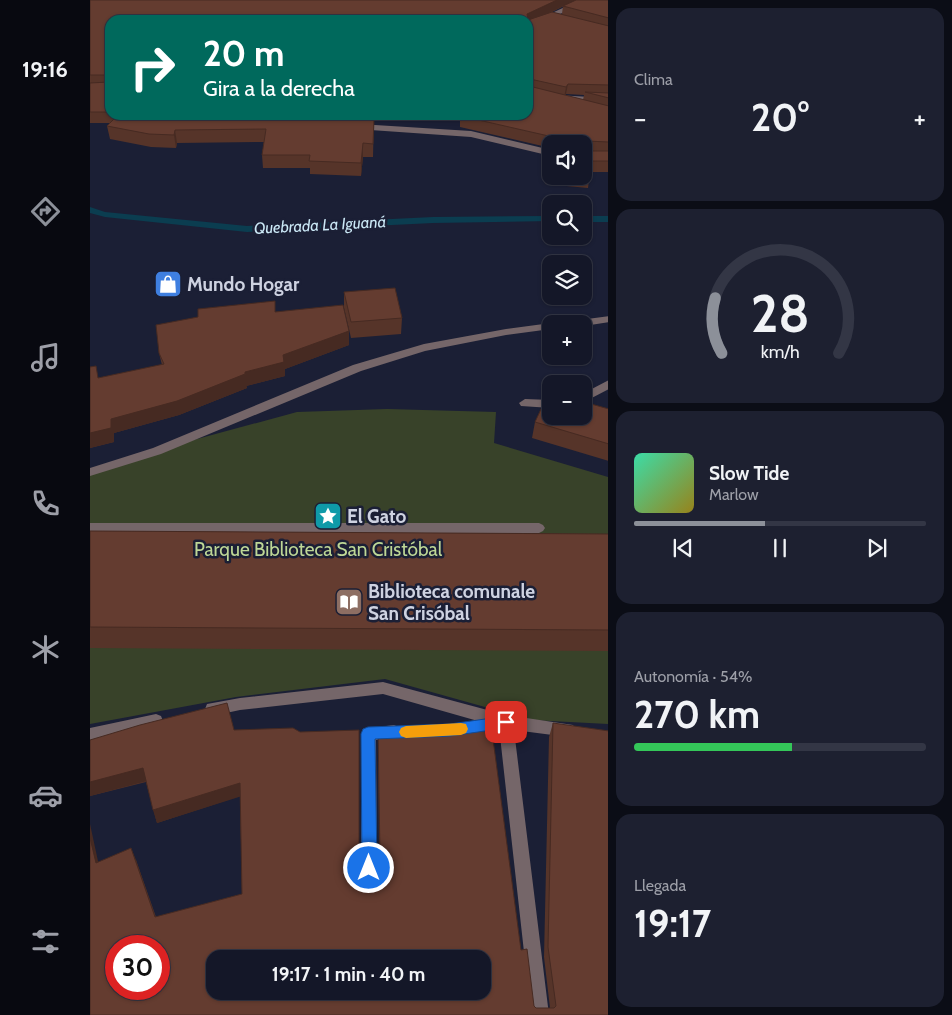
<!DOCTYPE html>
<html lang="es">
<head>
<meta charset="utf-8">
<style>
  :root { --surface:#141728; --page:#1d2030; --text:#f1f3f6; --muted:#9d9fa8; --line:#333645; --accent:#8c9099 }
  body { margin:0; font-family:Cabin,sans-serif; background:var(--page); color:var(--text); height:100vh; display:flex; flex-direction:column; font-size:19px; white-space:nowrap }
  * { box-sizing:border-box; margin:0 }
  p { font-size:16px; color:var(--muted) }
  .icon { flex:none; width:28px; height:28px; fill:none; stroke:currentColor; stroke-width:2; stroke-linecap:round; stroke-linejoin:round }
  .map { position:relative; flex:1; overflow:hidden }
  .details { display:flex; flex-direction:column; gap:8px; padding:8px; background:#0b0d16; width:344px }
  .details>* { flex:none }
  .top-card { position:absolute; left:15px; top:15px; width:428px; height:105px; border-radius:15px; box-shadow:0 1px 4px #0004,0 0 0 1px var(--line); background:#00695c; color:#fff; overflow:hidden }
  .buttons { position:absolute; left:452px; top:135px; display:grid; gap:10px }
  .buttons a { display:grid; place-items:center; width:50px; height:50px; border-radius:10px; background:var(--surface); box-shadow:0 1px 4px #0004,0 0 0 1px var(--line); font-size:25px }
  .speed { position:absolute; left:15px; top:935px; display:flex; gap:10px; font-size:25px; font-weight:700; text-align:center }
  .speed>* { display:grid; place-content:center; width:65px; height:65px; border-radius:50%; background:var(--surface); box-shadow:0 1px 4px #0004,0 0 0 1px var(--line); line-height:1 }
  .speed .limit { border:8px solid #d22; background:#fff; color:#111 }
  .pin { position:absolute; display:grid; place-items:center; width:42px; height:42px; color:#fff; margin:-21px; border-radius:10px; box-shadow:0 2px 8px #0006 }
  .me { position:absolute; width:55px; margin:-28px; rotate:0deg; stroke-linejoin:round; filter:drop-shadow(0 0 4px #0008) }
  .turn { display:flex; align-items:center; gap:18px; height:105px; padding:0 15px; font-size:22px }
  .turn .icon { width:65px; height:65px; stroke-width:2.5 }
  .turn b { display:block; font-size:35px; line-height:42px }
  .big { font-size:38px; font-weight:700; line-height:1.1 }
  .details .tile { flex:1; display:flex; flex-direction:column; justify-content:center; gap:8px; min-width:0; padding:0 18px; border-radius:15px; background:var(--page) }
  .details .dial { align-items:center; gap:0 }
  .dial svg { height:130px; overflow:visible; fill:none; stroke:var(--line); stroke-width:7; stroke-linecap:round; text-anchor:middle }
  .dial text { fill:var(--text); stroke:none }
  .song { display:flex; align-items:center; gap:15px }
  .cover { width:60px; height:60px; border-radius:8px; background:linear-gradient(135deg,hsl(160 70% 55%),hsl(50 70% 35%)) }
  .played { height:5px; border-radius:2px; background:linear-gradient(90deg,var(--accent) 45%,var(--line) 45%) }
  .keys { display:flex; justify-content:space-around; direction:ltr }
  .heat { display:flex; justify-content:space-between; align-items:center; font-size:28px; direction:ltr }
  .charge { height:8px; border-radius:4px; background:linear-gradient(90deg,#34c759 54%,var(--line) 0) }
  .trip { position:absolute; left:116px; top:950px; width:285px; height:50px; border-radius:15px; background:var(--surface); box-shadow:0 1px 4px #0004,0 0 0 1px var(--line); font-weight:700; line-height:50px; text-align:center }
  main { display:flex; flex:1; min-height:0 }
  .tab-bar { display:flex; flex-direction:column; width:90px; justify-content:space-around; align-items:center; background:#080910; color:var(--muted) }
  .tab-bar .icon { width:35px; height:35px }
  .tab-bar .current { color:var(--accent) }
  .tab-bar b { font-size:22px; color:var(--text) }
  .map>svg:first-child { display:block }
</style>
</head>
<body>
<main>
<nav class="tab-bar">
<b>19:16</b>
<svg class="icon current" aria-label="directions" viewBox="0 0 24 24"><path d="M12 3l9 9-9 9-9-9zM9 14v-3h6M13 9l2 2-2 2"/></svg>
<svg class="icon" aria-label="music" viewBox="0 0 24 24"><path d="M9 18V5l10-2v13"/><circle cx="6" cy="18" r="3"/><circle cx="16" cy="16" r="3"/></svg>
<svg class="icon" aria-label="phone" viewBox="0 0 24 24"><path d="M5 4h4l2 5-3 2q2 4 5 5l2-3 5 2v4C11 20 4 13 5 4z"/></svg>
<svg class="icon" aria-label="climate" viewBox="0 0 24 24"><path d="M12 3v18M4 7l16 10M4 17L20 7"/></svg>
<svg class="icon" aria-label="car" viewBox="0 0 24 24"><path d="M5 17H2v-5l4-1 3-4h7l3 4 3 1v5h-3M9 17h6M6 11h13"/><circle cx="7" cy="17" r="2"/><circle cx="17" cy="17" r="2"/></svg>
<svg class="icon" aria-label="filters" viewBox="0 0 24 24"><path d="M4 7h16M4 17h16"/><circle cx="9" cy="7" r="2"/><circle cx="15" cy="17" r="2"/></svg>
</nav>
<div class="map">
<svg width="519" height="1015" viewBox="0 0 519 1015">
  <rect width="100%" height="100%" fill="#1b1f35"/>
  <!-- green -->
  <path fill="#384229" d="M297,409L406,412L404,443L518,477V724L441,720L295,679L146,697L0,724V473L74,448L207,412Z"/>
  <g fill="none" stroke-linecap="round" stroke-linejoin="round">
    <!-- stream -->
    <path fill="#0b3d50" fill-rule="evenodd" d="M0,207L15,212L157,226L343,217L461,216V221L343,223L157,232L15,217L0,213Z
      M494,216H519V222H494Z"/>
    <!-- minor -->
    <path fill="#756669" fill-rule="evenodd" d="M490,0H500L438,29V24Z
      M466,95L519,98V102L469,99L465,97Z
      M269,124L381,131L461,150V156L381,137L266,129L265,127Z
      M519,316V322L494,326V324H477L482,321Z
      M461,323L465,324H461V329L416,335L335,351L271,371L71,454L0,476V468L63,448L263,365L334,344L416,329Z
      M519,380V389L494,402V393Z
      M435,399L461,400V408L431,406L429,403Z
      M0,523H449L453,525L455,528L453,531L449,533H0Z
      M293,682L416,715L483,725L485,730L483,735L478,737L424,730L459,1015H441L409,727L293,694L150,710L122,716L117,714L115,709L117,704L150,698Z
      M66,714L71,716L73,721L71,726L0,742V728Z
      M304,725L309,727L311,732L309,737L286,740L287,868L285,874L279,876L273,874L271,868V734L273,729Z"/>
  </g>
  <!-- wall -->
  <path fill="#563429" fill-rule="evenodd" d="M0,0H486L460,13L472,14L473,6L519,0V172H500L498,188L455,184L461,148L370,127V121L351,119V115H349H438L20,20V115H284L283,157H273L271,176L220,174V168H173L172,155L174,142L87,143L86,148L61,147L20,139L17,126L20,123H0ZM476,94L494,95L493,100L475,96ZM461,144H494V176H461Z
    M254,292L312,318L311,334L261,338L254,308Z
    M185,301V312L259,345L195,369V376L156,386L157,388L89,415L24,433V442L0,448V367L8,378L72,365L69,353L108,317Z
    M519,409V461L442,438L445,422Z
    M0,531L519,534V651L0,648Z
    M463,723L519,1015H0L8,862L46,860L66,917L152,894L150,796L67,823L56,782L0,796V740L144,730L269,856L272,863L279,866L286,864L289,858L288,729L431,950L444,1006L446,1008H460L454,957L459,737Z"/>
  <!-- shaded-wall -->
  <path fill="#462a22" d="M467,0H486L438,23L437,14Z
    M478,84L476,94L474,98L476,87Z
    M85,130L87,143L86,148L84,135Z
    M273,143V157L271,176V163Z
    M259,331V345L195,369V376L156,386L155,372L193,355Z
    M155,374L157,388L89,415L24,433V442L0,448V433L21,419Z
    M53,768L57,781L0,796V782Z
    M150,783L152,796L67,823L63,810Z
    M0,824L11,875L6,863L0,838Z
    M41,848L46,860L69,928L65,917Z"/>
  <!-- building -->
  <path fill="#643c30" stroke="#462a22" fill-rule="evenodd" d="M0,0H467L437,14L438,20L462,12L519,26V85L478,84L476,87L440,79L438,80L439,86L519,106V142L496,141L494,149L496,151H519V161H501L500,177L491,176H494V144H464L463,137L371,116V115H438V20H20V112H0V83L19,82L20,76L18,75H0Z
    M486,0H519V18L473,6Z
    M495,92L519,93V98Z
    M254,118L284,120L283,144L273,143L271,163L219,161L220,155H172L176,129L85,130L84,135L59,134L17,126L24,119Z
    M461,147V173H457Z
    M305,288L312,318L261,322L254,292Z
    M185,301V312L253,305L259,331L193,355L194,362L155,372V374L87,401L21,419V428L0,433V367L6,366L8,378L74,364L69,353L66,325L108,317V309Z
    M458,394H461V416H494V402L519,409V444L445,422Z
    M0,531L519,534V630L0,627Z
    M137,703L144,730L203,728L210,732L269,730V856L272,863L279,866L286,864L290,856L288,729L401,724L431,950L437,949L444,1006L446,1008H464L466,1006L458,947L463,723L519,731V1015H0V838L6,863L41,848L65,917L152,894L150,783L63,810L53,768L0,782V740L50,725ZM26,946H69V989H26ZM125,959H392V991H125Z"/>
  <!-- route -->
  <path fill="#1a73e8" stroke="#114b97" d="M416,716L421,717L423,722L421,726L416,728L360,736L285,739L287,868L284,874L279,876L274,874L272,868L271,734L273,729L278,727L360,724Z"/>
  <!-- slow -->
  <path fill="#f59e0b" d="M371,723L376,724L378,729L376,733L371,735L316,738L311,736L309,732L311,728L316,726Z"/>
  <!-- icons -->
  <defs>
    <g id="shop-square" transform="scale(1.4375)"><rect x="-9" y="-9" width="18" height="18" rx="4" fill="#3f7fe0" stroke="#1b1f35"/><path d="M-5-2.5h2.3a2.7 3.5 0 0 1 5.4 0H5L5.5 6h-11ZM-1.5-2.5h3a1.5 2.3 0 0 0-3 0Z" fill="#fff"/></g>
    <g id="sight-square" transform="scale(1.4375)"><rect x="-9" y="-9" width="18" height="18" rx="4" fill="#0f9aa8" stroke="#1b1f35"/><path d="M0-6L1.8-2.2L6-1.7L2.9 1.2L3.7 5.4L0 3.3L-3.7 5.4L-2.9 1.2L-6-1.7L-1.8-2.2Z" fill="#fff"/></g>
    <g id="library-square" transform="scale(1.4375)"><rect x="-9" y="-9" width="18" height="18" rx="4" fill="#8d6e63" stroke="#1b1f35"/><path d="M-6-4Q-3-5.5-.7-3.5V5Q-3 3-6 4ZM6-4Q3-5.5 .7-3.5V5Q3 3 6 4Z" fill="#fff"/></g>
  </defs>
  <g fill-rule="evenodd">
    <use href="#shop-square" x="78" y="284"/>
    <use href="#sight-square" x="238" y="516"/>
    <use href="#library-square" x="259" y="602"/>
  </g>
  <g text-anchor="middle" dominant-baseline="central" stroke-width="5" stroke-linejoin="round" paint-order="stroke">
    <!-- far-water labels -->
    <g font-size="16" font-style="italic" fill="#cbe8f6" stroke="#1b1f35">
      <text transform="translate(230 225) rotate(-3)">Quebrada La Iguaná</text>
    </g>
    <!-- poi labels -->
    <g font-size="19" font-weight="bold" fill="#ced2e1" stroke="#1b1f35" text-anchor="start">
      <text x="97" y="284">Mundo Hogar</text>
      <text x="257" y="516">El Gato</text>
      <text x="278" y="591">Biblioteca comunale<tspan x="278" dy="22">San Crisóbal</tspan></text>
    </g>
    <!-- park labels -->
    <g font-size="19" fill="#bed796" stroke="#1b1f35">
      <text x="228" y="549">Parque Biblioteca San Cristóbal</text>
    </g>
  </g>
</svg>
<div class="buttons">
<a><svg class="icon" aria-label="sound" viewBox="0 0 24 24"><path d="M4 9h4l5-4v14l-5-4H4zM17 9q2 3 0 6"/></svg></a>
<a><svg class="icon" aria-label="search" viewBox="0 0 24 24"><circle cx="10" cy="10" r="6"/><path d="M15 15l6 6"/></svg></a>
<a><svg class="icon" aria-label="layers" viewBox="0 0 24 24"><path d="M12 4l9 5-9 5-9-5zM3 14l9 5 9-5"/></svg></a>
<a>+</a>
<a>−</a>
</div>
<div class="speed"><div class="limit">30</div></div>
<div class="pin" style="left:416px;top:722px;background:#d93025"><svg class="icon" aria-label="arrive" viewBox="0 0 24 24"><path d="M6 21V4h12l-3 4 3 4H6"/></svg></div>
<svg class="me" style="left:279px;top:868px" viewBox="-20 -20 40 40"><circle r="17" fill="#1a73e8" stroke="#fff" stroke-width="3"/><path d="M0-11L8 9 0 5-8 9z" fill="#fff"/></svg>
<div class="trip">19:17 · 1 min · 40 m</div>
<div class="top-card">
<div class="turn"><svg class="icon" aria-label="right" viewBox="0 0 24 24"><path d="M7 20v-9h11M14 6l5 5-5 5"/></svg><div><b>20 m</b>Gira a la derecha</div></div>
</div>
</div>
<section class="details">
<div class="tile"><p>Clima</p>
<div class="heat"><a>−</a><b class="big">20°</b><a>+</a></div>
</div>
<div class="tile dial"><svg viewBox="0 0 100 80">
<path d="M14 69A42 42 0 1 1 86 69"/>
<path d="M14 69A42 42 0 0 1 10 35" stroke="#8c9099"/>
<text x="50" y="56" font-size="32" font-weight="700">28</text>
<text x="50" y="72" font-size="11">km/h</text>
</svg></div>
<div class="tile">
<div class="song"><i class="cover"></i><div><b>Slow Tide</b><p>Marlow</p></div></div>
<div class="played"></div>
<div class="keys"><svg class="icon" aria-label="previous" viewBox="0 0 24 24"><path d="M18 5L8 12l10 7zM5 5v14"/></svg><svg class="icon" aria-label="pause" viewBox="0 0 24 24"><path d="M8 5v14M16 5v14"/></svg><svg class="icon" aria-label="next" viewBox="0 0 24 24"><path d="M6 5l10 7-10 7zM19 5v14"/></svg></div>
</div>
<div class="tile"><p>Autonomía · 54%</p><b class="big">270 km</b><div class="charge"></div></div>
<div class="tile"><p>Llegada</p><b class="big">19:17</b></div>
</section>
</main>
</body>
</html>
